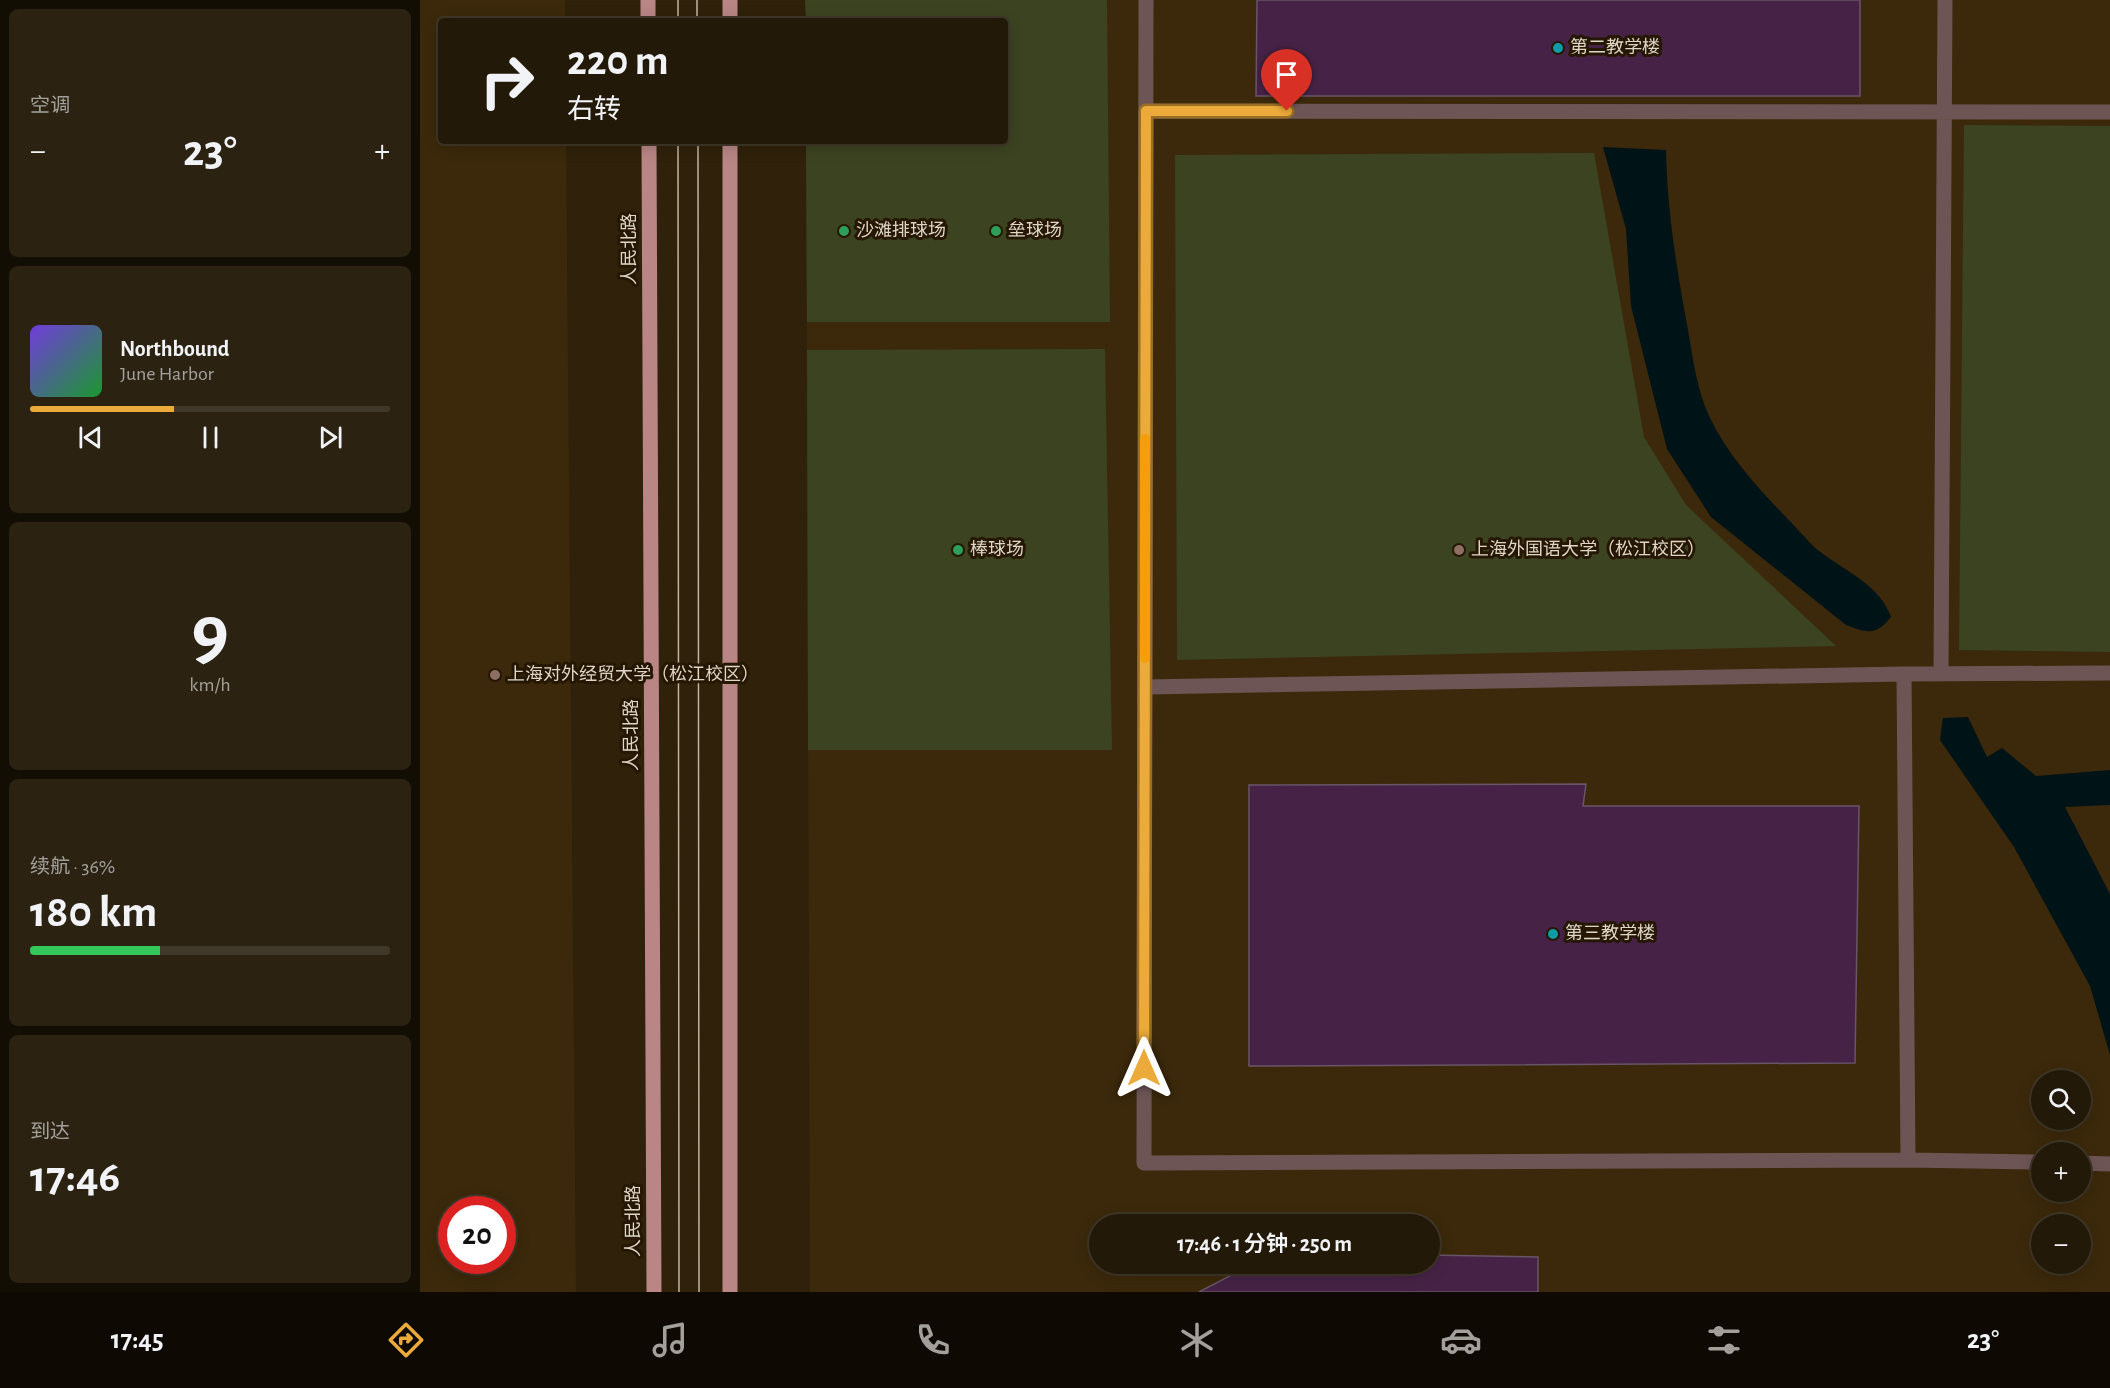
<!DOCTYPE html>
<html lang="zh">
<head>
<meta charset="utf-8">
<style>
  :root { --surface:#231908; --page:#2b2212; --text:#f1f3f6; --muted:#a3a09c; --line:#403829; --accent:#ebaa39 }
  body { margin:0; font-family:"Alegreya Sans","Noto Sans SC",sans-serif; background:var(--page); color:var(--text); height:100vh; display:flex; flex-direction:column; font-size:22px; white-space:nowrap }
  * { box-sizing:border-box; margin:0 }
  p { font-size:20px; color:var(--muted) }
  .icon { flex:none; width:33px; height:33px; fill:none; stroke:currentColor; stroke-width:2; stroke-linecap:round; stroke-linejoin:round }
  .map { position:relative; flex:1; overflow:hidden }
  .sheet { display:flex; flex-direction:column; gap:9px; padding:9px; background:#130e04; width:420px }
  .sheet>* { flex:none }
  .guide { position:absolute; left:18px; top:18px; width:570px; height:126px; border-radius:6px; box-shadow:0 3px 15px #0003,0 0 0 2px var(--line); background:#231908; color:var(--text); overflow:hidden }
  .controls { position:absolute; left:1611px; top:1070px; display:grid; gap:12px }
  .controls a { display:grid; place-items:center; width:60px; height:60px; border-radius:50%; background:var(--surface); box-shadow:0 3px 15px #0003,0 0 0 2px var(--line); font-size:30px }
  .speed { position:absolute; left:18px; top:1196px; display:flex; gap:12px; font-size:30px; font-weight:700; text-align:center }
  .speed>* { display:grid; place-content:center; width:78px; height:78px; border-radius:50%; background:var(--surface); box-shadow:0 3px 15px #0003,0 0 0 2px var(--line); line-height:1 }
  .speed .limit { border:9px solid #d22; background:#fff; color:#111 }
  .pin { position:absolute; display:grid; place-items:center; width:51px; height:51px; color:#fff; margin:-62px -26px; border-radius:50% 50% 50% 0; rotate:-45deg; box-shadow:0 0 6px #0007 }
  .pin .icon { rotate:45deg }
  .me { position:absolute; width:66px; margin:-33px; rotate:0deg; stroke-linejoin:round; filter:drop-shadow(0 0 4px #0008) }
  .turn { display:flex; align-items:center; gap:21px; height:126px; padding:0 30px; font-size:27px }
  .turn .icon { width:78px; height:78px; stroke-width:2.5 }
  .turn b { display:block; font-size:42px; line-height:51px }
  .big { font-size:45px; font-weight:600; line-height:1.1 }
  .sheet .widget { flex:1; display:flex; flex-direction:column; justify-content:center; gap:9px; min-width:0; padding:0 21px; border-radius:9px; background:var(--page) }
  .sheet .dial { align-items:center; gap:0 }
  .dial b { font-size:78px; line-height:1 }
  .song { display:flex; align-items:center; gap:18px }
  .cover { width:72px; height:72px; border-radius:9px; background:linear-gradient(135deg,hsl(260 70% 55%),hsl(130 70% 35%)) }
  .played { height:6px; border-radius:3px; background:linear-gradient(90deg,var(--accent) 40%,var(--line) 40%) }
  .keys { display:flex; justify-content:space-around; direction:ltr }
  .heat { display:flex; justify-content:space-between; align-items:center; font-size:33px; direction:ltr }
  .charge { height:9px; border-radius:4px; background:linear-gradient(90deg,#34c759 36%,var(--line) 0) }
  .trip { position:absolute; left:669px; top:1214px; width:351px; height:60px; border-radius:30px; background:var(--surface); box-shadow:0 3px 15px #0003,0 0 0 2px var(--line); font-weight:600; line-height:60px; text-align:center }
  .tabs { display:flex; height:96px; justify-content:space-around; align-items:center; background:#0e0a03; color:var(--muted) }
  .tabs .icon { width:42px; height:42px }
  .tabs .on { color:var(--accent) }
  .tabs b { font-size:27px; color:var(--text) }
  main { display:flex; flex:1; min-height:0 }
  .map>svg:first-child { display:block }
</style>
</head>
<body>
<main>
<section class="sheet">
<div class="widget"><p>空调</p>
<div class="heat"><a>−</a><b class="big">23°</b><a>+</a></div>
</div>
<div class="widget">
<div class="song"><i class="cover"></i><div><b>Northbound</b><p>June Harbor</p></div></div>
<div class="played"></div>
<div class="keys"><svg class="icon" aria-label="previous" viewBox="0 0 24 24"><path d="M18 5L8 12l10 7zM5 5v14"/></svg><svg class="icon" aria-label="pause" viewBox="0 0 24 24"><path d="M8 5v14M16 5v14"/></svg><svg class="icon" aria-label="next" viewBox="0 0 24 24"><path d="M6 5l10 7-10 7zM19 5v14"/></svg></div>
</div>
<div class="widget dial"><b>9</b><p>km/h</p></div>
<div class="widget"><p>续航 · 36%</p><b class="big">180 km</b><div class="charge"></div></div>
<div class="widget"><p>到达</p><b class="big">17:46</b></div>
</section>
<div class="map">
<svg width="1690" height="1292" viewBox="0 0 1690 1292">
  <rect width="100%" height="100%" fill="#2f210a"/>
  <!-- built -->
  <path fill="#3c290b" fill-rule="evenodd" d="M0,0H145V21H21V141H146L156,1292H0ZM32,1209H82V1260H32Z
    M385,0H1690V1292H390L386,141H585V21H386ZM1622,1080H1660V1119H1622ZM1622,1152H1660V1191H1622ZM680,1224H1010V1263H680ZM1622,1224H1660V1263H1622Z"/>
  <!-- green -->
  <path fill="#3b4321" d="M385,0H687L690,322H387L386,141H585V21H386Z
    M1544,125L1690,126V652L1539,650Z
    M1174,153L1224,437L1266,505L1416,646L757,660L755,155Z
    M685,349L692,750H388L387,350Z"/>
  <!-- water -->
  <path fill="#001316" d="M1183,147L1246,150C1247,210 1257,271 1268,330C1273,359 1277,391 1290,418C1311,462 1347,497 1380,532C1386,538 1392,546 1399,551C1426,572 1459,584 1471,617C1456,636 1447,633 1426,625L1291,517L1247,449L1211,306L1206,229Z
    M1548,717L1567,757L1582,748L1616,776L1690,770V805L1645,807L1690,894V1055L1670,986L1594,847L1520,740L1523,718Z"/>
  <!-- building -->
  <path fill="#462346" stroke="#695468" stroke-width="1.5" d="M837,0H1440V96H836Z
    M1166,784L1163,806H1439L1435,1063L829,1066V785Z
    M1010,1255L1118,1257V1292H779L827,1267L844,1263H1010Z"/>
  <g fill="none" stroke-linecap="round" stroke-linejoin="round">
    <!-- minor -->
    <path stroke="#6e5555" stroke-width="15" d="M726,0L724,1163L1488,1160
      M726,111L1690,112
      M1521,674L1525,0
      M725,687L1484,674
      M1622,1162L1488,1160L1484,674L1690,673
      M1660,1163L1690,1164"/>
    <!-- major -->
    <path stroke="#b98585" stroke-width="15" d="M228,0V21
      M310,0V21
      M229,141L234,1292
      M310,141V1292"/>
    <!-- tram -->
    <path stroke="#c0b6a6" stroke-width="1.5" d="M258,0V21
      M277,0V21
      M258,141L259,1292
      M278,141L279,1292"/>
  </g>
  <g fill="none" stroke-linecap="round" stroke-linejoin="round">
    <!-- route casing -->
    <g stroke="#996e25" stroke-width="15">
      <path id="route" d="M724,1068L726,111H867"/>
    </g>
    <!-- route -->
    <use href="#route" stroke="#ebaa39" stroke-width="10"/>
    <!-- slow -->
    <path stroke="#f59e0b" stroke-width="10" d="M725,658V439"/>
  </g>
  <!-- markers -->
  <g fill="#0f9aa8" stroke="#251702" stroke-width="2">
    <circle cx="1138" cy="48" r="6"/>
    <circle cx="1133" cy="934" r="6"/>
  </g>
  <g fill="#2e9e5b" stroke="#251702" stroke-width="2">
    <circle cx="424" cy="231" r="6"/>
    <circle cx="576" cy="231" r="6"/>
    <circle cx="538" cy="550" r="6"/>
  </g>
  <g fill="#8d6e63" stroke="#251702" stroke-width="2">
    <circle cx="1039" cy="550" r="6"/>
    <circle cx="75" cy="675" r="6"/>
  </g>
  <g text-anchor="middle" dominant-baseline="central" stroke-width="6" stroke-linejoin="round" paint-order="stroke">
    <!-- poi labels -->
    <g font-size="18" fill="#ded5c7" stroke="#251702" text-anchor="start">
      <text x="1150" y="48">第二教学楼</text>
      <text x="436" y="231">沙滩排球场</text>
      <text x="588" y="231">垒球场</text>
      <text x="550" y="550">棒球场</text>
      <text x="1051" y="550">上海外国语大学（松江校区）</text>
      <text x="87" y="675">上海对外经贸大学（松江校区）</text>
      <text x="1145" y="934">第三教学楼</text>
    </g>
    <!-- street labels -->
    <g font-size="18" fill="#ded5c7" stroke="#251702">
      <text transform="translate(210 249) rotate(-90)">人民北路</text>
      <text transform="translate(212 735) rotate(-90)">人民北路</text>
      <text transform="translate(214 1221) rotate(-90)">人民北路</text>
    </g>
  </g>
</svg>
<div class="controls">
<a><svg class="icon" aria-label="search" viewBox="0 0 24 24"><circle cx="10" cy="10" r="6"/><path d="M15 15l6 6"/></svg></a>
<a>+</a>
<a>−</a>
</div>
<div class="speed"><div class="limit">20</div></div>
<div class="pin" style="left:867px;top:111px;background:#d93025"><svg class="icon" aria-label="arrive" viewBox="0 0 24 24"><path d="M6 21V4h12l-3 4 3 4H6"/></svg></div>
<svg class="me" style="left:724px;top:1068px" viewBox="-20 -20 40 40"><path d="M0-17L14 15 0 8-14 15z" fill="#ebaa39" stroke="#fff" stroke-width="4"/></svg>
<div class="trip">17:46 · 1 分钟 · 250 m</div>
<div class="guide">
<div class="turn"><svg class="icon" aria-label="right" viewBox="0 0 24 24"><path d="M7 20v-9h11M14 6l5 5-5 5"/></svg><div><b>220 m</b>右转</div></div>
</div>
</div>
</main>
<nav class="tabs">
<b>17:45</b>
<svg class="icon on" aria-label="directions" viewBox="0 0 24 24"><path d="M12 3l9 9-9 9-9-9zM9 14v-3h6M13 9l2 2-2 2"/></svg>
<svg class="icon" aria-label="music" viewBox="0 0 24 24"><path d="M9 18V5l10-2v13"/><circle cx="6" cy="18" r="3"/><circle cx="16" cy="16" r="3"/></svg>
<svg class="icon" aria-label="phone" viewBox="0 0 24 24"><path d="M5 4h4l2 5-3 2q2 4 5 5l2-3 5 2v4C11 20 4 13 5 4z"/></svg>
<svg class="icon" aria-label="climate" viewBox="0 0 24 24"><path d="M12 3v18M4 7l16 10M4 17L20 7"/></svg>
<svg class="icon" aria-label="car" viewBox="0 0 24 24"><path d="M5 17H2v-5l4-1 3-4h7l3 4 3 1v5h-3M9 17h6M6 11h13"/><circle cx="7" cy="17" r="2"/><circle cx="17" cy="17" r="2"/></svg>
<svg class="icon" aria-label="filters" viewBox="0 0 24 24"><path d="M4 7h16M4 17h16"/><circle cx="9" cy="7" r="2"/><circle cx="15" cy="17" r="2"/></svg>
<b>23°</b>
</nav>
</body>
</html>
